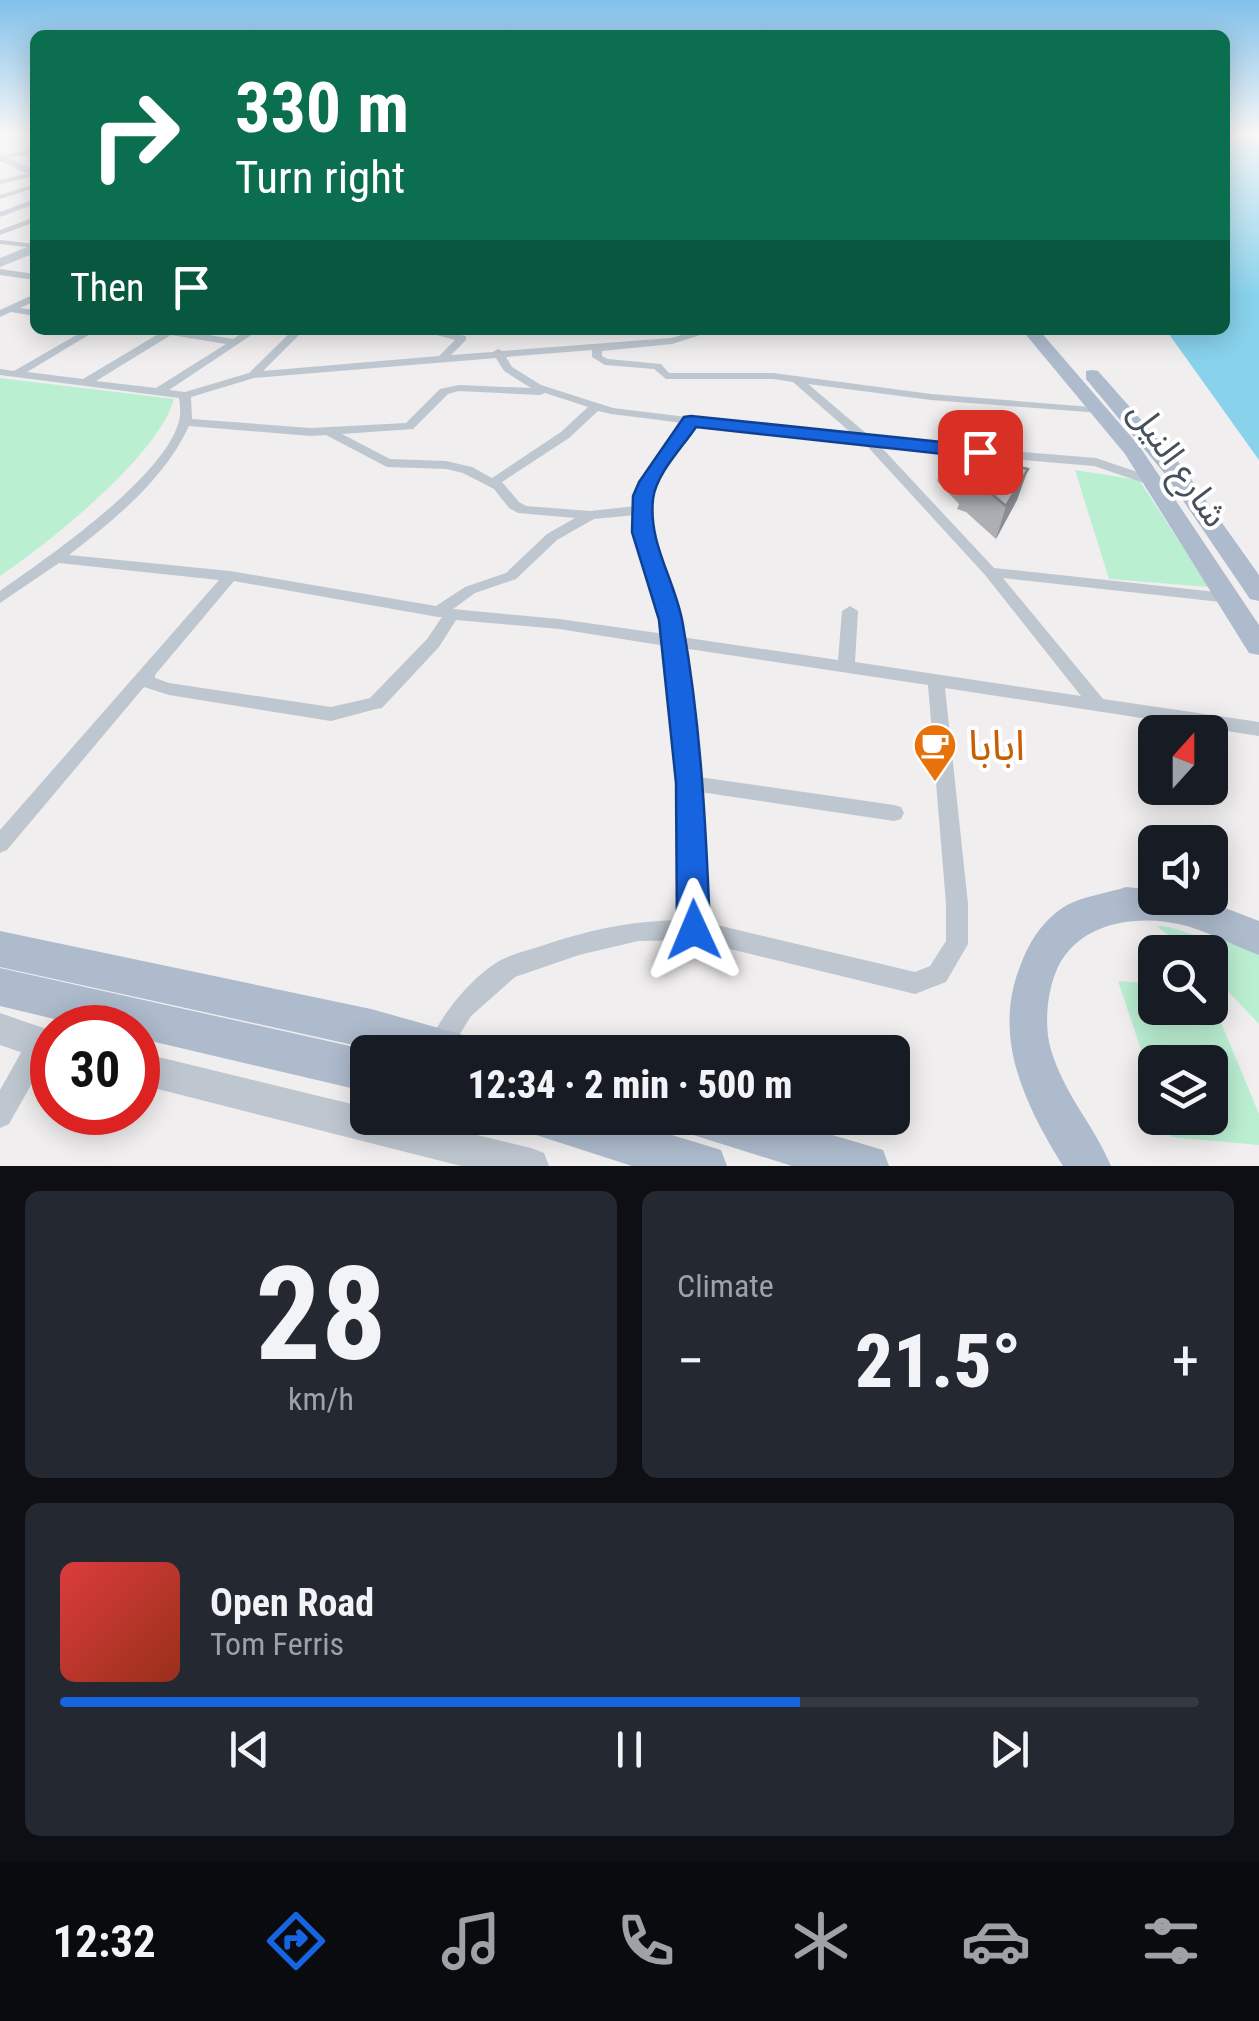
<!DOCTYPE html>
<html lang="en">
<head>
<meta charset="utf-8">
<style>
  :root { --surface:#171b24; --page:#242831; --text:#f1f3f6; --muted:#9ea1a6; --line:#363941; --accent:#1764e1 }
  body { margin:0; font-family:"Roboto Condensed","Noto Sans Arabic",sans-serif; background:var(--page); color:var(--text); height:100vh; display:flex; flex-direction:column; font-size:38px; white-space:nowrap }
  * { box-sizing:border-box; margin:0 }
  p { font-size:32px; color:var(--muted) }
  .icon { flex:none; width:55px; height:55px; fill:none; stroke:currentColor; stroke-width:2; stroke-linecap:round; stroke-linejoin:round }
  .map { position:relative; height:1166px; overflow:hidden }
  .side { display:flex; flex-direction:column; gap:25px; padding:25px; background:#0d0f14; flex:1 }
  .side>* { flex:none }
  .top-card { position:absolute; left:30px; top:30px; width:1200px; height:305px; border-radius:15px; box-shadow:0 5px 25px #0003; background:#0b6e4f; color:#fff; overflow:hidden }
  .needle { width:65px; rotate:21deg }
  .buttons { position:absolute; left:1138px; top:715px; display:grid; gap:20px }
  .buttons a { display:grid; place-items:center; width:90px; height:90px; border-radius:15px; background:var(--surface); box-shadow:0 5px 25px #0003; font-size:50px }
  .speed { position:absolute; left:30px; top:1005px; display:flex; gap:20px; font-size:50px; font-weight:700; text-align:center }
  .speed>* { display:grid; place-content:center; width:130px; height:130px; border-radius:50%; background:var(--surface); box-shadow:0 5px 25px #0003; line-height:1 }
  .speed .limit { border:15px solid #d22; background:#fff; color:#111 }
  .pin { position:absolute; display:grid; place-items:center; width:85px; height:85px; color:#fff; margin:-42px; border-radius:20px; box-shadow:0 5px 15px #0006 }
  .me { position:absolute; width:110px; margin:-55px; rotate:359deg; stroke-linejoin:round; filter:drop-shadow(0 0 8px #0008) }
  .turn { display:flex; align-items:center; gap:35px; height:210px; padding:0 40px; font-size:45px }
  .turn .icon { width:130px; height:130px; stroke-width:2.5 }
  .turn b { display:block; font-size:70px; line-height:85px }
  .then { display:flex; align-items:center; height:95px; padding:0 40px; background:#0003; gap:20px; font-size:38px }
  .big { font-size:75px; font-weight:800; line-height:1.1 }
  .side .widget { flex:1; display:flex; flex-direction:column; justify-content:center; gap:15px; min-width:0; padding:0 35px; border-radius:15px; background:var(--page) }
  .side .dial { align-items:center; gap:0 }
  .dial b { font-size:130px; line-height:1 }
  .song { display:flex; align-items:center; gap:30px }
  .cover { width:120px; height:120px; border-radius:15px; background:linear-gradient(135deg,hsl(0 70% 55%),hsl(10 70% 35%)) }
  .played { height:10px; border-radius:5px; background:linear-gradient(90deg,var(--accent) 65%,var(--line) 65%) }
  .keys { display:flex; justify-content:space-around; direction:ltr }
  .heat { display:flex; justify-content:space-between; align-items:center; font-size:55px; direction:ltr }
  .side .tiles { flex:1; display:grid; gap:25px; grid-template-columns:1fr 1fr }
  .widget:last-child { grid-column:span 2 }
  .trip { position:absolute; left:350px; top:1035px; width:560px; height:100px; border-radius:15px; background:var(--surface); box-shadow:0 5px 25px #0003; font-weight:800; line-height:100px; text-align:center }
  .tab-bar { display:flex; height:160px; justify-content:space-around; align-items:center; background:#090b0e; color:var(--muted) }
  .tab-bar .icon { width:70px; height:70px }
  .tab-bar .current { color:var(--accent) }
  .tab-bar b { font-size:45px; color:var(--text) }
  .map>svg:first-child { display:block }
</style>
</head>
<body>
<div class="map">
<svg width="1259" height="1166" viewBox="0 0 1259 1166">
  <rect width="100%" height="100%" fill="#f0eeee"/>
  <!-- green -->
  <path fill="#bbefd2" d="M0,378L174,399C159,455 49,543 0,576Z
    M1075,470L1139,480L1209,587L1109,579Z
    M1156,926C1175,926 1187,934 1204,938C1233,945 1228,933 1259,952V1024L1210,972V952H1192Z
    M1118,981L1155,984V1008H1210V996L1259,1114V1145L1171,1137L1164,1118H1210V1062H1155V1091Z"/>
  <!-- water -->
  <path fill="#88d2ec" d="M1225,134H1245L1259,142V460L1166,330H1225Z"/>
  <g fill="none" stroke-linecap="round" stroke-linejoin="round">
    <!-- minor -->
    <path fill="#bec7d0" fill-rule="evenodd" d="M27,134H35V138Z
      M35,149V153L9,157L6,155Z
      M34,172L35,176L0,184V180Z
      M35,184V188L0,199V195Z
      M35,199V204L0,217V212Z
      M35,217V222L0,235V230Z
      M0,240L35,244V248L0,244Z
      M0,269L35,274V280L0,275Z
      M35,294V301L20,308L35,310V316L11,312L0,317V310Z
      M85,330H97L27,372L83,379L160,333L159,330H178L233,339L247,330H259L169,390L185,392L249,373L293,330H304L263,371L439,356L455,340L418,330H438L466,336V340L451,355L493,352L498,349L502,351L671,338L700,330H716L672,344L602,351V356L608,359L661,364L669,373H773L931,394L1104,408V412L1100,413L931,400L808,384L874,440L1096,458L1161,480L1162,483L1161,486L1156,487L1094,466L882,448L994,568L1235,594L1238,598L1230,603L1003,578L1103,699L1259,722V736L945,688L968,904V944L946,982L915,994L693,940L638,941L579,955L515,977L471,1016L449,1052H429L427,1047C440,1016 472,976 501,960C512,954 526,951 538,947C589,930 627,921 682,920L680,783L666,646L559,629L456,620L439,647L382,708L376,709L331,721L169,695L144,687L7,850L0,853V830L219,580L59,563L0,603V591C48,557 164,478 179,421C181,414 180,405 179,398L0,375V369L14,371ZM171,335L226,344L156,388L96,381ZM592,350V357L605,365L654,369L666,379H773L793,382L857,438L613,408L541,385L512,367L506,357ZM496,358L504,371L531,388L459,385L440,389L406,423L311,428L192,419L191,397L254,378ZM459,391L540,395L545,393L588,407L561,432L492,478L472,467L446,461L390,459L342,434L413,429L448,394ZM598,411L611,414L683,423L643,482L636,506L590,511L526,506L519,502L502,482L569,438ZM694,425L867,446L985,575L1081,696L855,662L858,611L850,606L842,611L838,660L681,637L672,591L654,552L649,510L655,482ZM189,426L311,436L326,435L387,467L446,469L463,473L494,489L509,508L518,513L575,518L547,534L506,573L465,587L436,606L230,571L69,555C115,519 164,480 189,426ZM636,515L640,552L656,591L665,634L559,619L453,609L475,593L516,579L557,540L594,519ZM234,581L438,617H442L427,639L370,698L331,707L169,683L155,678V675ZM682,648L928,685L946,904V941L930,966L915,972L704,922L700,792L894,821L901,819L904,813L901,807L894,805L699,777Z
      M40,1032L49,1035L52,1044L49,1053L9,1124L0,1128V1090L31,1035Z"/>
    <!-- tertiary -->
    <path fill="#bec7d0" fill-rule="evenodd" d="M0,1013L52,1031V1063L0,1045Z
      M138,1052L368,1108V1118H406L531,1148L544,1153L549,1166H461L138,1084Z"/>
    <!-- secondary -->
    <path fill="#c0cad7" fill-rule="evenodd" d="M0,154L35,170V177L0,161Z
      M35,244V253L0,267V258Z"/>
    <!-- primary -->
    <path fill="#adbbcd" fill-rule="evenodd" d="M1022,330H1039L1140,447L1259,625V655L1249,653L1125,454Z
      M1092,370L1098,371L1181,465L1259,575V601L1250,599L1165,474L1086,379V371Z
      M1126,887L1155,890V898H1199L1259,921V955C1235,946 1211,933 1187,926C1139,913 1075,921 1055,974C1047,995 1044,1027 1051,1050C1066,1098 1093,1123 1111,1166H1063C1025,1105 991,1036 1021,964C1030,940 1044,919 1067,905C1084,896 1108,893 1126,887Z
      M0,931L371,1009L474,1038L480,1052H385L0,967Z
      M0,968L368,1050L373,1052H368V1092L138,1038V1028H92L0,1006Z
      M524,1118H616L721,1150L727,1166H632L530,1133Z
      M681,1118H775L883,1150L889,1166H792L687,1133Z"/>
  </g>
  <!-- wall -->
  <path fill="#aeafb5" d="M945,450L1028,469L1017,500L996,539L966,512L957,509L959,504L937,481Z"/>
  <!-- shaded-wall -->
  <path fill="#8d8f94" d="M1028,469L1017,500L996,539L1006,506Z"/>
  <!-- building -->
  <path fill="#caccd3" stroke="#8d8f94" stroke-width="2.5" d="M945,450L1028,469L1006,506L975,480L966,478L969,474Z"/>
  <!-- sky -->
  <linearGradient id="sky" x2="0" y2="1"><stop stop-color="#81c0ea"/><stop offset="0.45" stop-color="#f8f7f7"/><stop offset="1" stop-color="#f8f7f7" stop-opacity="0"/></linearGradient>
  <rect width="1259" height="297" fill="url(#sky)"/>
  <!-- route -->
  <path fill="#1764e1" stroke="#0f4192" stroke-width="2.5" d="M691,416L980,446L989,452L980,458L696,427C682,448 656,474 653,499C648,545 676,581 683,625C701,726 706,827 710,930L705,941L694,946L682,941L677,930L676,783L659,620L632,532L633,496L639,482L684,417Z"/>
  <!-- icons -->
  <defs>
    <g id="cafe-pin" transform="scale(2.25)"><path d="M0 17L-7.5 6A9.5 9.5 0 1 1 7.5 6Z" fill="#e8710a" stroke="#fff"/><path d="M-5.5-4.5H6V0H3Q3 3.5 0 3.5H-2.5Q-5.5 3.5-5.5 0ZM3-3.2v2h1.7v-2ZM-6 4.5H4V6H-6Z" fill="#fff"/></g>
  </defs>
  <g fill-rule="evenodd">
    <use href="#cafe-pin" x="935" y="745"/>
  </g>
  <g text-anchor="middle" dominant-baseline="central" stroke-width="8" stroke-linejoin="round" paint-order="stroke">
    <!-- street labels -->
    <g font-size="35" fill="#46505b" stroke="#fff">
      <text transform="translate(1178 464) rotate(55)">شارع النيل</text>
    </g>
    <!-- near-food labels -->
    <g font-size="42" fill="#c56008" stroke="#fff" text-anchor="start">
      <text x="968" y="745">ابابا</text>
    </g>
  </g>
</svg>
<div class="buttons">
<a><svg class="needle" viewBox="-14 -14 28 28"><path d="M0-13l5 13h-10z" fill="#e53935"/><path d="M0 13l5-13h-10z" fill="#9ea1a6"/></svg></a>
<a><svg class="icon" aria-label="sound" viewBox="0 0 24 24"><path d="M4 9h4l5-4v14l-5-4H4zM17 9q2 3 0 6"/></svg></a>
<a><svg class="icon" aria-label="search" viewBox="0 0 24 24"><circle cx="10" cy="10" r="6"/><path d="M15 15l6 6"/></svg></a>
<a><svg class="icon" aria-label="layers" viewBox="0 0 24 24"><path d="M12 4l9 5-9 5-9-5zM3 14l9 5 9-5"/></svg></a>
</div>
<div class="speed"><div class="limit">30</div></div>
<div class="pin" style="left:980px;top:452px;background:#d93025"><svg class="icon" aria-label="arrive" viewBox="0 0 24 24"><path d="M6 21V4h12l-3 4 3 4H6"/></svg></div>
<svg class="me" style="left:694px;top:930px" viewBox="-20 -20 40 40"><path d="M0-17L14 15 0 8-14 15z" fill="#1764e1" stroke="#fff" stroke-width="4"/></svg>
<div class="trip">12:34 · 2 min · 500 m</div>
<div class="top-card">
<div class="turn"><svg class="icon" aria-label="right" viewBox="0 0 24 24"><path d="M7 20v-9h11M14 6l5 5-5 5"/></svg><div><b>330 m</b>Turn right</div></div>
<div class="then">Then<svg class="icon" aria-label="arrive" viewBox="0 0 24 24"><path d="M6 21V4h12l-3 4 3 4H6"/></svg></div>
</div>
</div>
<section class="side">
<div class="tiles">
<div class="widget dial"><b>28</b><p>km/h</p></div>
<div class="widget"><p>Climate</p>
<div class="heat"><a>−</a><b class="big">21.5°</b><a>+</a></div>
</div>
<div class="widget">
<div class="song"><i class="cover"></i><div><b>Open Road</b><p>Tom Ferris</p></div></div>
<div class="played"></div>
<div class="keys"><svg class="icon" aria-label="previous" viewBox="0 0 24 24"><path d="M18 5L8 12l10 7zM5 5v14"/></svg><svg class="icon" aria-label="pause" viewBox="0 0 24 24"><path d="M8 5v14M16 5v14"/></svg><svg class="icon" aria-label="next" viewBox="0 0 24 24"><path d="M6 5l10 7-10 7zM19 5v14"/></svg></div>
</div>
</div>
</section>
<nav class="tab-bar">
<b>12:32</b>
<svg class="icon current" aria-label="directions" viewBox="0 0 24 24"><path d="M12 3l9 9-9 9-9-9zM9 14v-3h6M13 9l2 2-2 2"/></svg>
<svg class="icon" aria-label="music" viewBox="0 0 24 24"><path d="M9 18V5l10-2v13"/><circle cx="6" cy="18" r="3"/><circle cx="16" cy="16" r="3"/></svg>
<svg class="icon" aria-label="phone" viewBox="0 0 24 24"><path d="M5 4h4l2 5-3 2q2 4 5 5l2-3 5 2v4C11 20 4 13 5 4z"/></svg>
<svg class="icon" aria-label="climate" viewBox="0 0 24 24"><path d="M12 3v18M4 7l16 10M4 17L20 7"/></svg>
<svg class="icon" aria-label="car" viewBox="0 0 24 24"><path d="M5 17H2v-5l4-1 3-4h7l3 4 3 1v5h-3M9 17h6M6 11h13"/><circle cx="7" cy="17" r="2"/><circle cx="17" cy="17" r="2"/></svg>
<svg class="icon" aria-label="filters" viewBox="0 0 24 24"><path d="M4 7h16M4 17h16"/><circle cx="9" cy="7" r="2"/><circle cx="15" cy="17" r="2"/></svg>
</nav>
</body>
</html>
